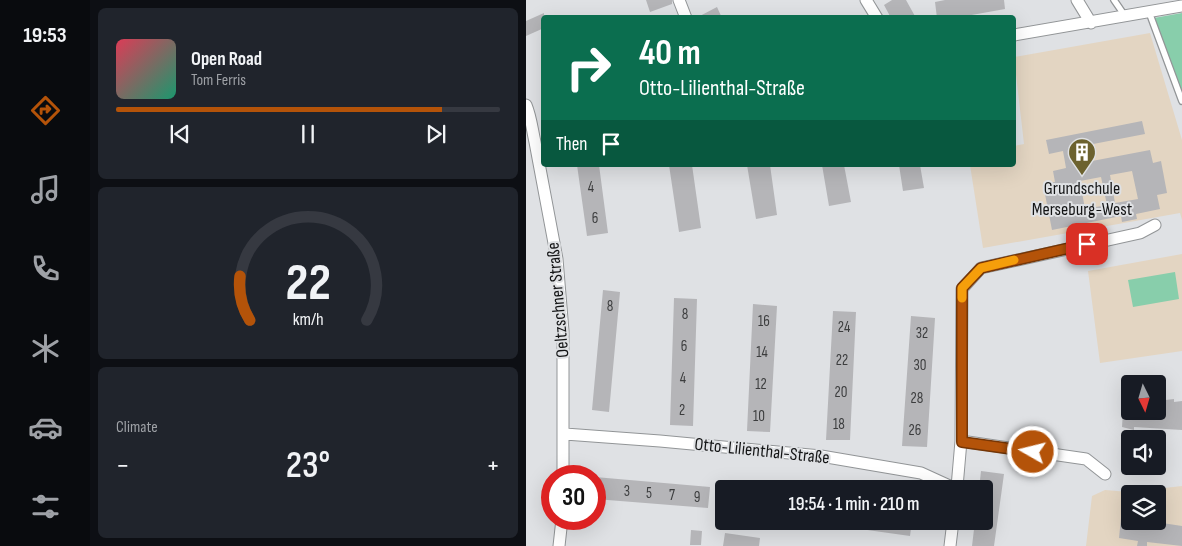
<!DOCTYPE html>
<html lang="en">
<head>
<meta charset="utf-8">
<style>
  :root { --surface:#171b24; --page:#20242c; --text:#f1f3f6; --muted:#9ea1a6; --line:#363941; --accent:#b45309 }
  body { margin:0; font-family:"Sofia Sans Condensed",sans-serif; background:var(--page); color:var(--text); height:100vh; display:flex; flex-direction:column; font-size:19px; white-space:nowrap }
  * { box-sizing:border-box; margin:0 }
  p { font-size:16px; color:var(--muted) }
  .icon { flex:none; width:28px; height:28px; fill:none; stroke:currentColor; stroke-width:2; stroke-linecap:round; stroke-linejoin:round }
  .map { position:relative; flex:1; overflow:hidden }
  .details { display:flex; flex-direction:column; gap:8px; padding:8px; background:#0d0f14; width:436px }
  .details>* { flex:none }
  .banner { position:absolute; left:15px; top:15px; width:475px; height:152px; border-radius:5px; box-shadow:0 5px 20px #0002; background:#0b6e4f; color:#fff; overflow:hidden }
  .needle { width:32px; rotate:175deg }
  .controls { position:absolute; left:595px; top:375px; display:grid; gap:10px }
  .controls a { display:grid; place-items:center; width:45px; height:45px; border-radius:5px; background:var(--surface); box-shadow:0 5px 20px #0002; font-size:25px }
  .speed { position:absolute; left:15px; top:465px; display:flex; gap:10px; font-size:25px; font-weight:700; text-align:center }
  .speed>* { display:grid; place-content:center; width:65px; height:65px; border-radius:50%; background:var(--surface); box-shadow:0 5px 20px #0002; line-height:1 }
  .speed .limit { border:8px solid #d22; background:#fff; color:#111 }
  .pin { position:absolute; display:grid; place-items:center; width:42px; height:42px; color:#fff; margin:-21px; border-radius:10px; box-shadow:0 2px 8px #0006 }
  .me { position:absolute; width:55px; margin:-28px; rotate:278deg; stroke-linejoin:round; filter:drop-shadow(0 0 4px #0008) }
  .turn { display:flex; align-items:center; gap:18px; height:105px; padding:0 15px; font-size:22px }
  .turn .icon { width:65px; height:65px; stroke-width:2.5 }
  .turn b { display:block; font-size:35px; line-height:42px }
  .then { display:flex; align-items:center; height:48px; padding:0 15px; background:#0003; gap:10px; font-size:19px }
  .big { font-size:38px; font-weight:600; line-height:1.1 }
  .details .widget { flex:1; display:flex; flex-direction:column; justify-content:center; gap:8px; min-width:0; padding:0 18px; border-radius:8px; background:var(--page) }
  .details .dial { align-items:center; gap:0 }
  .dial svg { height:130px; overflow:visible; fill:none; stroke:var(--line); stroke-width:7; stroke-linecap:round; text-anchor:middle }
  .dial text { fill:var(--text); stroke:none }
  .song { display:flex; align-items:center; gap:15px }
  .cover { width:60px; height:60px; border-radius:8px; background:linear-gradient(135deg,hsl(350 70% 55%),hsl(160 70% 35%)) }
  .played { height:5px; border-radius:2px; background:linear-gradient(90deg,var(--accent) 85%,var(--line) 85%) }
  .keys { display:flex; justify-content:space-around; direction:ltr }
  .heat { display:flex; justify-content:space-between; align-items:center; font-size:28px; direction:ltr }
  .trip { position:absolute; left:189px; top:480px; width:278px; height:50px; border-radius:5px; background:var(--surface); box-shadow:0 5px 20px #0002; font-weight:600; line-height:50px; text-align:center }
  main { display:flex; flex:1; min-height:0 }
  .tabs { display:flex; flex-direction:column; width:90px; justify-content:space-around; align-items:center; background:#090b0e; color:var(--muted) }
  .tabs .icon { width:35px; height:35px }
  .tabs .active { color:var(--accent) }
  .tabs b { font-size:22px; color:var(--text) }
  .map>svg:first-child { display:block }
</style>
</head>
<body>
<main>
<nav class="tabs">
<b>19:53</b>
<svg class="icon active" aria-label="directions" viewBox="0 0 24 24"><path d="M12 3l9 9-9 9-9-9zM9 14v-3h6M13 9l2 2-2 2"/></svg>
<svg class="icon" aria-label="music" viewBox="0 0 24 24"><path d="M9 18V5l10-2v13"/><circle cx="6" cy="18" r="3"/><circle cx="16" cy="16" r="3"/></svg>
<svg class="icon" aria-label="phone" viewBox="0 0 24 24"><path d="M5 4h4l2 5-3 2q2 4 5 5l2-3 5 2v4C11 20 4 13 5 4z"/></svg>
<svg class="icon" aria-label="climate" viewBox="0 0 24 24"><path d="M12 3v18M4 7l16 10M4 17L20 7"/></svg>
<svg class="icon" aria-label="car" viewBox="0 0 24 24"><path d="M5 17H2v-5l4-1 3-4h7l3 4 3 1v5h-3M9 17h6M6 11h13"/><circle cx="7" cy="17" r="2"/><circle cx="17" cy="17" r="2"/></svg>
<svg class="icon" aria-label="filters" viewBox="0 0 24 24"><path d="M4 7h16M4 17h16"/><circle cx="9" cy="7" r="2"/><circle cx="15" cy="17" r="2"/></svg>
</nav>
<section class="details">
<div class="widget">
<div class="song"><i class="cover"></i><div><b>Open Road</b><p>Tom Ferris</p></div></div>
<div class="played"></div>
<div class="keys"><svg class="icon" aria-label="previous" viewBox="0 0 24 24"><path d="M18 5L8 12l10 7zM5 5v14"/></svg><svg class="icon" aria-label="pause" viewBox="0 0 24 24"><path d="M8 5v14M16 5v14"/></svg><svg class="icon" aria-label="next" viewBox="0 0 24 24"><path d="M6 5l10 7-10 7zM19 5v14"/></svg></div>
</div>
<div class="widget dial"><svg viewBox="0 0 100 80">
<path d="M14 69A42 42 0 1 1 86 69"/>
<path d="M14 69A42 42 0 0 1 8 42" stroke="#b45309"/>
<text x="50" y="56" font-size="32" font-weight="700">22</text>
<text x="50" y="72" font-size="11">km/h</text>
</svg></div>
<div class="widget"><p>Climate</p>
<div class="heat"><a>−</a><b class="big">23°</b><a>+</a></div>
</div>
</section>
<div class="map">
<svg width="656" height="546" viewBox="0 0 656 546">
  <rect width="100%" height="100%" fill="#dfe1e4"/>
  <!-- education -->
  <path fill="#e3d5c2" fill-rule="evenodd" d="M624,33L656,140V220L654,213L457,248L444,165H488V146L498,144L488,57Z
    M656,254V351L574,363L562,271Z
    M656,486V546H560L566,496L579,490L603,492ZM604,494H631V521H604Z"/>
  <!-- green -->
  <path fill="#88ceab" d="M656,13V95L628,18Z
    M649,272L653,299L607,307L602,280Z"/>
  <!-- building -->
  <path fill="#b5b5b8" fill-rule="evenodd" d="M120,0H146V4L124,12Z
    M366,0H380L390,18H365L358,5Z
    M419,0H478L479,9L429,18H411L409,2Z
    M191,7L196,18H170Z
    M18,13V28L0,36V21Z
    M616,121L619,134L562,145L566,161L624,150L627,163L635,161L641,193L631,195L634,209L610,214L611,219L596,222L595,216L526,230L517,184L529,182L527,171L540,168L537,151L523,154L520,140ZM606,171L612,199L589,203L584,175ZM575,177L581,205L559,209L554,181Z
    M51,165H73L82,233L61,236Z
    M143,165H166L175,228L153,232Z
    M221,165H244L251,215L230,219Z
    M296,165H318L325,202L303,206Z
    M373,165H394L398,188L377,191Z
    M77,290L94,292L83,412L66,410Z
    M148,298L171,299L167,426L144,425Z
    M227,304L251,306L244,432L221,431Z
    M307,311L330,312L324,440H300Z
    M385,316L409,318L401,447L376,446Z
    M648,399V402L656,401V430L608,427V430L596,427L597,411H631V401Z
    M455,471L478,474L468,546H446L449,521H458V489H453Z
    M69,477L184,487L182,508L69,499Z
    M595,518L604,519V521H623L656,526V546L621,542V546H611L612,541L593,538Z
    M320,521H386L384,536L320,527Z
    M165,530L176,531L175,545H164Z
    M199,533L234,538L233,546H197Z"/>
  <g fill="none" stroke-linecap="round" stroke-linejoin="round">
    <!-- service casing -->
    <g stroke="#929597" stroke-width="8">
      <path id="service" d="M588,0L599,16
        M623,12L656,101"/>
    </g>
    <!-- minor casing -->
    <g stroke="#929597" stroke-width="13">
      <path id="minor" d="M153,0L160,18
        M340,0L351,18
        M551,0L565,23
        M488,35L656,6
        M0,105C5,117 6,129 9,142L31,259L37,331V476
        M39,434L134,441L295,456L395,473L430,489
        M435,441L560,459L579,474
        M431,487L435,441L436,289L455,268L614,233L629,225
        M33,546L36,519
        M424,546L427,521"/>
    </g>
    <!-- service -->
    <use href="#service" stroke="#fff" stroke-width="5.5"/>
    <!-- minor -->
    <use href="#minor" stroke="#fff" stroke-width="11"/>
  </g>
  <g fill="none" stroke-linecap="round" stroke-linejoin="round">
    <!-- route casing -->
    <g stroke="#753606" stroke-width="12">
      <path id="route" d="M507,452L436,442V288L455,268L561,244"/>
    </g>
    <!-- route -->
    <use href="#route" stroke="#b45309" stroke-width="9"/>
    <!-- slow -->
    <path stroke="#f59e0b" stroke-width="9" d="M436,298V288L455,268L488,260"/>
  </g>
  <!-- icons -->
  <defs>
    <g id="building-pin" transform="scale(1.4375)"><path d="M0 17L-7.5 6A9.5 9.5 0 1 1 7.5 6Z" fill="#6c622f" stroke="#dfe1e4"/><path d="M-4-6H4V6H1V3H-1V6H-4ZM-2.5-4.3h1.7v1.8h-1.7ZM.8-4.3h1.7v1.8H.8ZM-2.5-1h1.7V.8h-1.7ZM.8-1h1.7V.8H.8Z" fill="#fff"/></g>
  </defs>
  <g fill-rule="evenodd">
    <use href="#building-pin" x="556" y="152"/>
  </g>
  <g text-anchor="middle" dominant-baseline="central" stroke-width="4" stroke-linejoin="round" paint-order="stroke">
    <!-- number labels -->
    <g font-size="15" fill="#3c3d3e">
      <text x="65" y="187">4</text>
      <text x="69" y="218">6</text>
      <text x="84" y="306">8</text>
      <text x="159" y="314">8</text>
      <text x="238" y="321">16</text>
      <text x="318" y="327">24</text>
      <text x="396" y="333">32</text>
      <text x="158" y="346">6</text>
      <text x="236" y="352">14</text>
      <text x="316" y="360">22</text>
      <text x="394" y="365">30</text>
      <text x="157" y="378">4</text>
      <text x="235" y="384">12</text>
      <text x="315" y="392">20</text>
      <text x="391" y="398">28</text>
      <text x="156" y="410">2</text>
      <text x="233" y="416">10</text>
      <text x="313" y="424">18</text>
      <text x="389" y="430">26</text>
      <text x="101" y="491">3</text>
      <text x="123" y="493">5</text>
      <text x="146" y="495">7</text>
      <text x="171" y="497">9</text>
    </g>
    <!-- poi labels -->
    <g font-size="18" fill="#141516" stroke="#dfe1e4">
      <text x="556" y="188">Grundschule<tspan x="556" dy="21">Merseburg-West</tspan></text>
    </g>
    <!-- street labels -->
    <g font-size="18" fill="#141516" stroke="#dfe1e4">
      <text transform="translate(32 300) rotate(-95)">Oeltzschner Straße</text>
      <text transform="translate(236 451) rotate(6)">Otto-Lilienthal-Straße</text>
    </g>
  </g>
</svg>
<div class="controls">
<a><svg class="needle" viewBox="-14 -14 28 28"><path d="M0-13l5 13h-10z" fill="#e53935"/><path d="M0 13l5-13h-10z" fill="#9ea1a6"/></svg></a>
<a><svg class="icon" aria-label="sound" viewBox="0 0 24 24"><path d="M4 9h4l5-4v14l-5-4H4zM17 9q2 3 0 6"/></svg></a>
<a><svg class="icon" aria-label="layers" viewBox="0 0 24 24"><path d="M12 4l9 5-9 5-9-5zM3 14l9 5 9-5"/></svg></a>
</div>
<div class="speed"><div class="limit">30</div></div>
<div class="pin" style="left:561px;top:244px;background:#d93025"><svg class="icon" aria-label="arrive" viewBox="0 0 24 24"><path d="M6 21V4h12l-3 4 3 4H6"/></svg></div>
<svg class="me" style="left:507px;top:452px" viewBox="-20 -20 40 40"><circle r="17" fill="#b45309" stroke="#fff" stroke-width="3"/><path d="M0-11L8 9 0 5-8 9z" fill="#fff"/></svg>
<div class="trip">19:54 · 1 min · 210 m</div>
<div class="banner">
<div class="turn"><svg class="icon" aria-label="right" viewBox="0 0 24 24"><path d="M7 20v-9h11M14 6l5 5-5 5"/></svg><div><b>40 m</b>Otto-Lilienthal-Straße</div></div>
<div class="then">Then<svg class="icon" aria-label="arrive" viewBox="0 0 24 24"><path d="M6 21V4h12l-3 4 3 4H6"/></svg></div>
</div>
</div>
</main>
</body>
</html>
